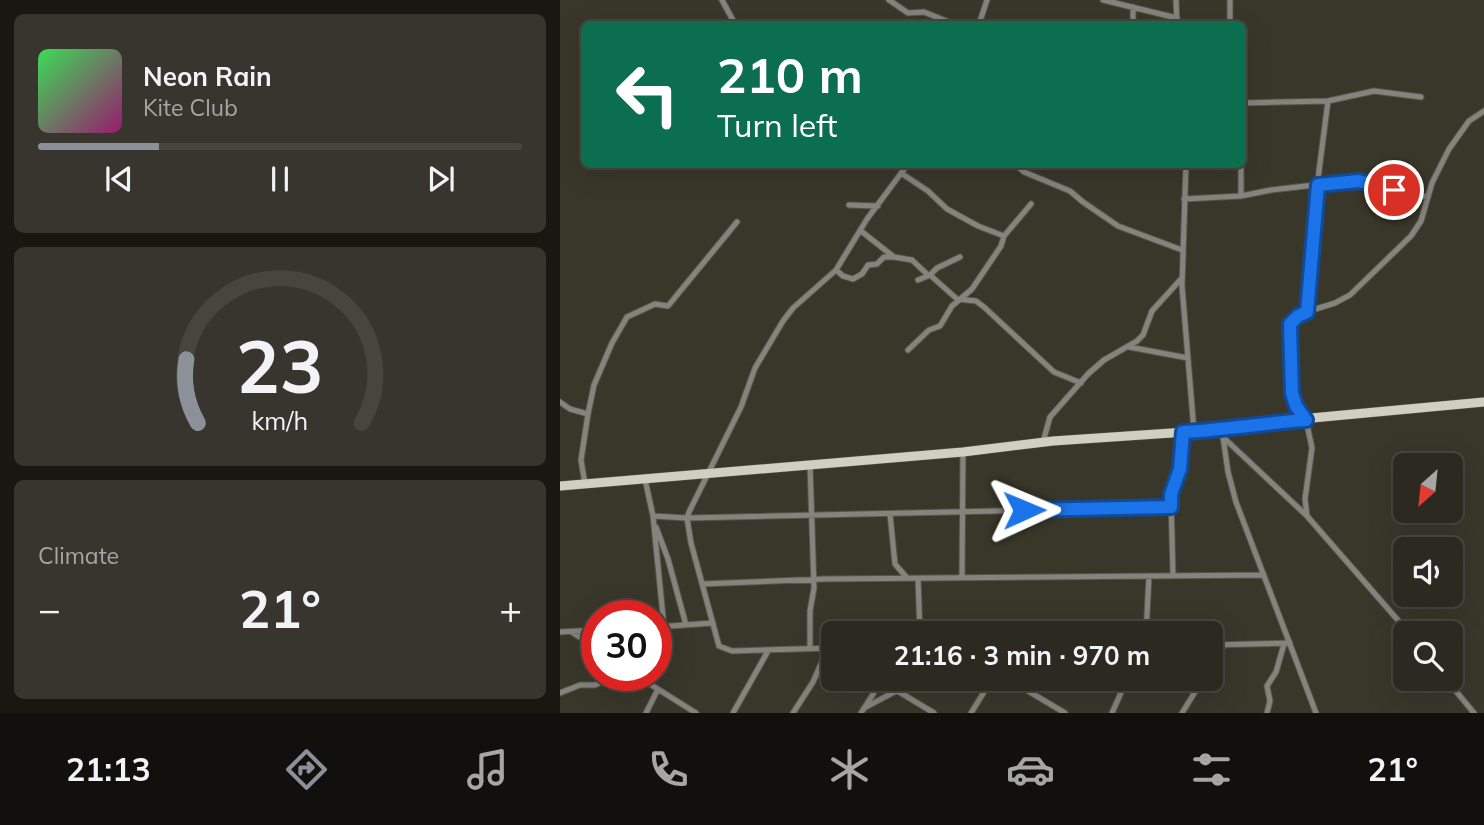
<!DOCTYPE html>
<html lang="en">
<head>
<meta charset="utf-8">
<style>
  :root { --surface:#2b2920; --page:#37352d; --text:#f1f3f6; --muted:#a6a6a5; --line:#47453e; --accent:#8c9099 }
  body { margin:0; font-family:Mulish,sans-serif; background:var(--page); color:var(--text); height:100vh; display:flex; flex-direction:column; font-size:26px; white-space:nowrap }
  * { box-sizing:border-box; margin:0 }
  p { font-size:23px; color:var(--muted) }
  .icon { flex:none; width:38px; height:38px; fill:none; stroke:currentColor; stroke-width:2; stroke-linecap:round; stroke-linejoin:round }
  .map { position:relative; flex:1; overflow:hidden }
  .side { display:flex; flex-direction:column; gap:14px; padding:14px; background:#181712; width:560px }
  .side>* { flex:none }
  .banner { position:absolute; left:21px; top:21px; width:665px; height:147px; border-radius:10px; box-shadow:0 7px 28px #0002,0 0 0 2px var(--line); background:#0b6e4f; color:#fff; overflow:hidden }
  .needle { width:46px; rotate:207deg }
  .tools { position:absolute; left:833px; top:453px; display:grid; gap:14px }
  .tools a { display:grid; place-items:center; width:70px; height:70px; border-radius:10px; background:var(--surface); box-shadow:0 7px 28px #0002,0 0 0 2px var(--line); font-size:35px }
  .speed { position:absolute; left:21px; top:600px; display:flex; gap:14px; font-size:35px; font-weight:700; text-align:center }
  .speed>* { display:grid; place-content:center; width:91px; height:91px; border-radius:50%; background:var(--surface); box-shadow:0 7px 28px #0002,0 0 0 2px var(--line); line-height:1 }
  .speed .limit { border:10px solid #d22; background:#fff; color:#111 }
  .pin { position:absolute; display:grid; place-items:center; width:60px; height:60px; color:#fff; margin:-30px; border:4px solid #fff; border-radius:50%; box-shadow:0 2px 7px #0007 }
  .me { position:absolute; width:77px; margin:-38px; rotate:89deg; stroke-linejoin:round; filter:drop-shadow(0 0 5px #0008) }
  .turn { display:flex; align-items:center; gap:24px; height:147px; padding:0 21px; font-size:32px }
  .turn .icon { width:91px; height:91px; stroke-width:2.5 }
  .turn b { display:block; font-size:49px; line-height:60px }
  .big { font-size:52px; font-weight:700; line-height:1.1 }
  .side .card { flex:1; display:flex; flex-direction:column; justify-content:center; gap:10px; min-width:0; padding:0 24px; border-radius:10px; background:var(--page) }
  .side .dial { align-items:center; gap:0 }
  .dial svg { height:182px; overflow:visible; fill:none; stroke:var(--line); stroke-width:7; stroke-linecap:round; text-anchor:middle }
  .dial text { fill:var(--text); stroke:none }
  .song { display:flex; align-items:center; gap:21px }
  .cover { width:84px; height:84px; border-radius:10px; background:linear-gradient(135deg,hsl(130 70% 55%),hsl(320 70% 35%)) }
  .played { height:7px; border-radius:4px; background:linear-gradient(90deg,var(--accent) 25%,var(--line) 25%) }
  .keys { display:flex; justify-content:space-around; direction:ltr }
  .heat { display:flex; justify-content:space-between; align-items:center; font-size:38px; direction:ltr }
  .trip { position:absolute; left:261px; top:621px; width:402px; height:70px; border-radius:10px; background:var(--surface); box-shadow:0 7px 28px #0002,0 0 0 2px var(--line); font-weight:700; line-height:70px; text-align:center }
  .dock { display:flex; height:112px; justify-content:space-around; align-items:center; background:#11100d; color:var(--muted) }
  .dock .icon { width:49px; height:49px }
  .dock .current { color:var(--accent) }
  .dock b { font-size:32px; color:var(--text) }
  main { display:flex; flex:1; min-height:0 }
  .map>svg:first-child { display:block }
</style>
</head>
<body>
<main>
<section class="side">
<div class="card">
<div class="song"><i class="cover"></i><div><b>Neon Rain</b><p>Kite Club</p></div></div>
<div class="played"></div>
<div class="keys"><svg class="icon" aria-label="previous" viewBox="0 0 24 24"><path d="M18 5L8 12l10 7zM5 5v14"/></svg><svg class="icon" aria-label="pause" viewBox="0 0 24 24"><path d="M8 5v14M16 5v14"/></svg><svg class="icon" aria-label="next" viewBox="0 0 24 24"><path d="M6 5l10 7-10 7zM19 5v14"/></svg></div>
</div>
<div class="card dial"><svg viewBox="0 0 100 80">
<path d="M14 69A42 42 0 1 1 86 69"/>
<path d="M14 69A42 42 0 0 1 9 41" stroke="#8c9099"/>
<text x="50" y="56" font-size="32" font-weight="700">23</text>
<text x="50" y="72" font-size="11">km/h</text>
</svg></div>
<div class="card"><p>Climate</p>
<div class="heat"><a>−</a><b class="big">21°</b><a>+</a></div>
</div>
</section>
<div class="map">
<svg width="924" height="713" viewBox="0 0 924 713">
  <rect width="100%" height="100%" fill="#39372a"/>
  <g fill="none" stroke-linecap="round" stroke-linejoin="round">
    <!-- street casing -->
    <g stroke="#575548" stroke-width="7">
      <path id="street" d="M162,0L175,24
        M329,0L348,13L364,12L394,24
        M543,0L617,18
        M616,0L617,24
        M670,0V24
        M573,7V24
        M419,24L427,0
        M682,103L768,101L814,91L861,97
        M455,164L464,172L510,191L523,202L558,226L622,250
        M616,164L626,168
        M626,164L622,286L634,431
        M341,173L368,191L387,209L418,226L444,236L471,204
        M681,196V164
        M624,199L681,196L711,190L790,181L809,182L841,193L868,197
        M289,205L318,206
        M301,231L334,257L352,260L368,275
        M276,270L283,276L293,279L302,274L308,265L317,264L324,257H334
        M370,275L377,268L400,257
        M358,280L370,275L397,299L416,301L424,307L494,372L521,383
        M747,312L759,171L768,101
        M569,347L628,358
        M348,350L369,330L380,326L392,306L412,289L441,246L444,236
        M0,402L10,409L28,414
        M663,437L668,472L676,502L756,713
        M664,438L747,516L850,634
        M483,442L490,417L528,374L544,360L577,341L583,335L592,311L621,279
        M85,479L93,516L104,626
        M25,484L21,460L28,414L34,385L52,343L67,317L95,304L108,306L177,222
        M330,514L335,564L347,578
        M93,516L127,518L611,507
        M747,516L745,499L752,448L746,420L736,406L732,393V321L743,313L775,303L790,295L851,236L861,221L872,183L889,149L909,121L924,111
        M96,527L108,559L126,625
        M613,575L611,500L620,469L623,432
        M402,577L403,452
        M358,578L360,634
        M142,584L264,579L704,575
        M96,627L153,623
        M0,632L37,630
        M13,633L37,648
        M586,634L589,576
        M651,645L730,643
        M273,648L172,651L159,646L131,543L127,518L129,512L181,407L195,368L223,321L233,308L276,270L307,219L348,164
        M250,649V611L254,588L250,465
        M264,659L273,667
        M651,666L664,645
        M77,676L136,713
        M299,679L316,690
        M448,679L505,713
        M886,679L914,713
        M321,681L374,713
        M0,693L20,685H35L56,676
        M306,707L338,690
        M86,713L98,689
        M173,713L208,651
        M233,713L253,682L268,648
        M301,713L322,680
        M411,713L432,679
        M552,713L567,679
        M622,713L643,679
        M707,713L710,701L707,686L716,672L724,644"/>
    </g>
    <!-- primary casing -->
    <g stroke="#575548" stroke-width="10">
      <path id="primary" d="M0,486L403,452L493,441L656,430L698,423L924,402"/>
    </g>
    <!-- street -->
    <use href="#street" stroke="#84837d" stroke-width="5"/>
    <!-- primary -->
    <use href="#primary" stroke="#d1cfc1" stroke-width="9"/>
  </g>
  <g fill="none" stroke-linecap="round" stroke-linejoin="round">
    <!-- route casing -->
    <g stroke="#114b97" stroke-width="18">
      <path id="route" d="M464,510L611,507V494L620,469L623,432C664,430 704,423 746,420L736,406L732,393L730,324L738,316L747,312L758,185L799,181L834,190"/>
    </g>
    <!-- route -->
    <use href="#route" stroke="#1a73e8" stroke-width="12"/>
  </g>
</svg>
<div class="tools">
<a><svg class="needle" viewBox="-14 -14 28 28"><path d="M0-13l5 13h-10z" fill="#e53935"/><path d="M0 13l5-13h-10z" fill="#a6a6a5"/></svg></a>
<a><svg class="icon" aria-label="sound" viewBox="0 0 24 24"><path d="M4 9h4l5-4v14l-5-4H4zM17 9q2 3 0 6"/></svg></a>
<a><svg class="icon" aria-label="search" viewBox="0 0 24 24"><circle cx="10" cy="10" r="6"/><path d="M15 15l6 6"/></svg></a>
</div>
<div class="speed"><div class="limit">30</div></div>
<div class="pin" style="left:834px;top:190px;background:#d93025"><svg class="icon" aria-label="arrive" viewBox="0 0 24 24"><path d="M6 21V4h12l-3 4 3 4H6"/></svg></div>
<svg class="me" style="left:464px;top:510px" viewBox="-20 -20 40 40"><path d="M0-17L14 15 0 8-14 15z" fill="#1a73e8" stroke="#fff" stroke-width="4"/></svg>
<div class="trip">21:16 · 3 min · 970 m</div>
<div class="banner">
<div class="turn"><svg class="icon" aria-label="left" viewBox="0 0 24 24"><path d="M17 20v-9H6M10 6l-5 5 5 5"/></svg><div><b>210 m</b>Turn left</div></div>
</div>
</div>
</main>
<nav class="dock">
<b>21:13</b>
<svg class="icon current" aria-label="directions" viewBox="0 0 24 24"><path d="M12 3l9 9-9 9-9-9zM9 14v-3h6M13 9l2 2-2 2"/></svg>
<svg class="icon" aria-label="music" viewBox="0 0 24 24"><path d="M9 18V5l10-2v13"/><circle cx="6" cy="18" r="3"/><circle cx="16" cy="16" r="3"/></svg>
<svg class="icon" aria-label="phone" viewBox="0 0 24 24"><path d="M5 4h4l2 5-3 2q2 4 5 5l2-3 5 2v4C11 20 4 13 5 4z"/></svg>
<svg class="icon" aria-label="climate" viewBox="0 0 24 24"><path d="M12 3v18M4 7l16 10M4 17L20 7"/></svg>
<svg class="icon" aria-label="car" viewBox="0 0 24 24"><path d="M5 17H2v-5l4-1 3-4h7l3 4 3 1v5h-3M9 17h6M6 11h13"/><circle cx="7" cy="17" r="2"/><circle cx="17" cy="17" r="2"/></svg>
<svg class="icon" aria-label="filters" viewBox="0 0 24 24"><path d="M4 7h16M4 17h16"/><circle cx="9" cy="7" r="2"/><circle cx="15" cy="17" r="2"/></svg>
<b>21°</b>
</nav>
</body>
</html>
